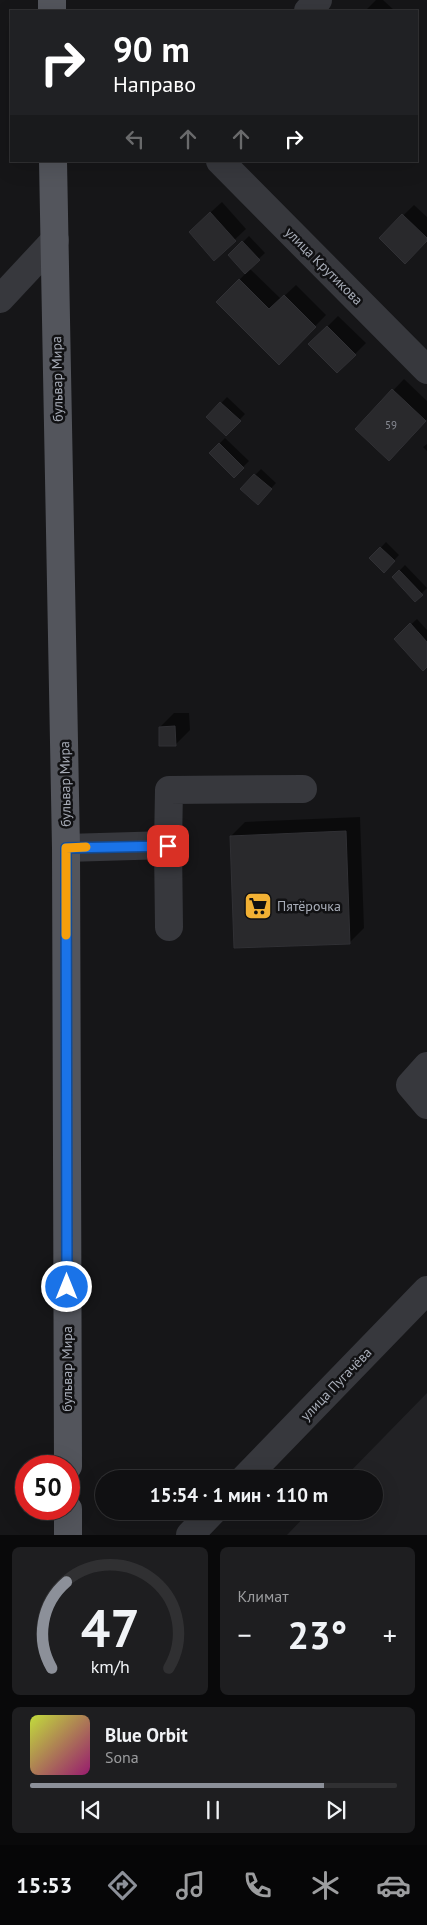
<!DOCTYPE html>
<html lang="ru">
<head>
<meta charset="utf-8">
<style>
  :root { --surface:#101012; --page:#1e1e20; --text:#f1f3f6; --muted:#9c9d9f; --line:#303032; --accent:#8c9099 }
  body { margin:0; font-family:"PT Sans",sans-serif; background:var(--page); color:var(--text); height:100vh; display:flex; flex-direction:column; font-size:19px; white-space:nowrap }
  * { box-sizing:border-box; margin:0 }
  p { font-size:16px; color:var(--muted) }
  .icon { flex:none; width:28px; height:28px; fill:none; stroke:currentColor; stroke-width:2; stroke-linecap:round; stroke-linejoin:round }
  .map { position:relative; height:1535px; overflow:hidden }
  .drawer { display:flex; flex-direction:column; gap:12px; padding:12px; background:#09090a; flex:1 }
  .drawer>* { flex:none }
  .banner { position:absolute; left:10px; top:10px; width:408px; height:152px; border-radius:0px; box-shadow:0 5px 20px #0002,0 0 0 1px var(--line); background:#202124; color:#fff; overflow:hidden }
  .speed { position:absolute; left:15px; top:1455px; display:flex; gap:10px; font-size:25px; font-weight:700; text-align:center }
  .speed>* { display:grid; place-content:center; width:65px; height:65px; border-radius:50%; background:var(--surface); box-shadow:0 5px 20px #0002,0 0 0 1px var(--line); line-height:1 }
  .speed .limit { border:8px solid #d22; background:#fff; color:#111 }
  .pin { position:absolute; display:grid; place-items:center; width:42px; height:42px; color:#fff; margin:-21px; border-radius:10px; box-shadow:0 2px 8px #0006 }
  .me { position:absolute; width:55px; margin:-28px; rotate:0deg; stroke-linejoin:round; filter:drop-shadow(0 0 4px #0008) }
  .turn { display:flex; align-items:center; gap:18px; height:105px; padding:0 20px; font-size:22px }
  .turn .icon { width:65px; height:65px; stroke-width:2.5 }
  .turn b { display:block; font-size:35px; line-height:42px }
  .lanes { display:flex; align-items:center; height:48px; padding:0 20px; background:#0003; justify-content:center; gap:25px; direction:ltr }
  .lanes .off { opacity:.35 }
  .big { font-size:38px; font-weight:800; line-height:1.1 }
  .drawer .tile { flex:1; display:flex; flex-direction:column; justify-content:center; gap:8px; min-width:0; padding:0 18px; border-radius:8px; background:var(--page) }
  .drawer .dial { align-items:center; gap:0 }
  .dial svg { height:130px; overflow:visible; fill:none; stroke:var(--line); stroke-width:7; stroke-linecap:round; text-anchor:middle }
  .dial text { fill:var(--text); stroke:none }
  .song { display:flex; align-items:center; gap:15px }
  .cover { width:60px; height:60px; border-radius:8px; background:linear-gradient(135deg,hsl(70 70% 55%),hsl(320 70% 35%)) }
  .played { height:5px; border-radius:2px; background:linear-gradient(90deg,var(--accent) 80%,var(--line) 80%) }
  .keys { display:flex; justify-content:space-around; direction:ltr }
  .heat { display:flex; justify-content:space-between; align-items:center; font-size:28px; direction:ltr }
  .drawer .tiles { flex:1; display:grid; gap:12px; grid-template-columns:1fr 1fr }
  .tile:last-child { grid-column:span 2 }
  .trip { position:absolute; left:95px; top:1470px; width:288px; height:50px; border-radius:25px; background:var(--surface); box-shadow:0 5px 20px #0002,0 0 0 1px var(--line); font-weight:800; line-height:50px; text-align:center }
  .menu { display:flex; height:80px; justify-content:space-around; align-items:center; background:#060607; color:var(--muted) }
  .menu .icon { width:35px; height:35px }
  .menu .active { color:var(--accent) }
  .menu b { font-size:22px; color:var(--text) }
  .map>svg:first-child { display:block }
</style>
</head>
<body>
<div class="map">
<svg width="427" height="1535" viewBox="0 0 427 1535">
  <rect width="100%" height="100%" fill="#161618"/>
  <!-- built -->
  <path fill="#222225" d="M427,1393V1535H287L310,1511H374V1479H343Z"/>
  <!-- shadow -->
  <path fill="#0007" d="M376,0H383L395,11H365Z
    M222,202L246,229L214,259L201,221Z
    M414,205L427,217V240L380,238Z
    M249,236L265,253L249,268L281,299L296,285L326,315L279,363L218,302L246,273L229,256Z
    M338,316L366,343L337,372L310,344Z
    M404,379L427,401V419L399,449L357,429Z
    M227,397L245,414L226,434L208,417Z
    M225,438L249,461L234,476L210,453Z
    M427,444V451L423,447Z
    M261,469L276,483L263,497L242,489Z
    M386,542L399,555L384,571L371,558Z
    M405,565L427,588L415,600L393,577Z
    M417,619L427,630V666L395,639Z
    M174,713H189L190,730L175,745L160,727Z
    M360,817L364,928L349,943L231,836L245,822Z"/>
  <!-- building -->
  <path fill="#29292c" stroke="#303034" d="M210,212L236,241L214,261L189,232Z
    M402,214L427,238V241L405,264L379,238Z
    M242,241L260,260L245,274L228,255Z
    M239,279L269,309L284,295L316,327L279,365L216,302Z
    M327,326L356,355L337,373L308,344Z
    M392,389L426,421L389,461L355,429Z
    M220,402L241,421L226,436L206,417Z
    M219,443L244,468L234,478L209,453Z
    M254,474L272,489L258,505L240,489Z
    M380,547L395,561L384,573L369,558Z
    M399,570L423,595L415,602L392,577Z
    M410,623L427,642V667L423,671L394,639Z
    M175,726L176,746H159V727Z
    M346,831L350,944L234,948L230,836Z"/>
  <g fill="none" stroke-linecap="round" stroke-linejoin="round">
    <!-- minor -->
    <path stroke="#37383d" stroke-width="28" d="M308,11L318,0
      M220,161L427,370
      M0,299L55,240
      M168,845L169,790L303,789
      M66,848L168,845L169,927
      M427,1066L410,1085L427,1105
      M244,1479L427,1290
      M190,1535L213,1511"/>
    <!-- major -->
    <path stroke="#53555c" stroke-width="28" d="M52,0V11
      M53,161L66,848L68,1466
      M68,1509V1535"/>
  </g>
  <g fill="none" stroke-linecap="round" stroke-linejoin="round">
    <!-- route casing -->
    <g stroke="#114b97" stroke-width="12">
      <path id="route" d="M67,1287L66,848L168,846"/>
    </g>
    <!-- route -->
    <use href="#route" stroke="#1a73e8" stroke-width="9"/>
    <!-- slow -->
    <path stroke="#f59e0b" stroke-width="9" d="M66,935V848L86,847"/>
  </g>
  <!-- icons -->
  <defs>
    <g id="supermarket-square" transform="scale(1.4375)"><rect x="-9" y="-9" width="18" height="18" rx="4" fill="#f2b134" stroke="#111113"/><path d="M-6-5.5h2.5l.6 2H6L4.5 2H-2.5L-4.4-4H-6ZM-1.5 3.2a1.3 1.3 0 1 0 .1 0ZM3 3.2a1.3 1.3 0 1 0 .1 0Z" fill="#111"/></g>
  </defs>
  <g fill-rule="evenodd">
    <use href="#supermarket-square" x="258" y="906"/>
  </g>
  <g text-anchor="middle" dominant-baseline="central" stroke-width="5" stroke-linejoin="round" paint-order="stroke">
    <!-- number labels -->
    <g font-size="11" fill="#888b94">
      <text x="391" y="425">59</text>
    </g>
    <!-- street labels -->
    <g font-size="14" fill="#a8adb8" stroke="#111113">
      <text transform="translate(324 266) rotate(45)">улица Крутикова</text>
      <text transform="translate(57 379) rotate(-91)">бульвар Мира</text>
      <text transform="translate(65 784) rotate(-91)">бульвар Мира</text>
      <text transform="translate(67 1369) rotate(-90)">бульвар Мира</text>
      <text transform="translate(336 1384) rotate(-46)">улица Пугачёва</text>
    </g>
    <!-- poi labels -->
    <g font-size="14" fill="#a8adb8" stroke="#111113" text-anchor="start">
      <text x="277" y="906">Пятёрочка</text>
    </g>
  </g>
</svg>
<div class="speed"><div class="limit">50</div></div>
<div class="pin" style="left:168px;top:846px;background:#d93025"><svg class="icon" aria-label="arrive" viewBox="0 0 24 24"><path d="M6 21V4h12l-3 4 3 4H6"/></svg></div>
<svg class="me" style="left:67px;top:1287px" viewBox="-20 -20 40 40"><circle r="17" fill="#1a73e8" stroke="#fff" stroke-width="3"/><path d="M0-11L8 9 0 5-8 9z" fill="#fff"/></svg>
<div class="trip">15:54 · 1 мин · 110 m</div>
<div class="banner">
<div class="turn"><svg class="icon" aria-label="right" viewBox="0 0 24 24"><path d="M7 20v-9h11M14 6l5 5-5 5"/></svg><div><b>90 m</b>Направо</div></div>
<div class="lanes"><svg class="icon off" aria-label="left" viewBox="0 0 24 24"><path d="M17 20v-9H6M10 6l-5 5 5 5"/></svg><svg class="icon off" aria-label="ahead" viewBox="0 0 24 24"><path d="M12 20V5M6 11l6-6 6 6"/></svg><svg class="icon off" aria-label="ahead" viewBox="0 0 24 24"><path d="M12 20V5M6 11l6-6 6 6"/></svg><svg class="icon" aria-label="right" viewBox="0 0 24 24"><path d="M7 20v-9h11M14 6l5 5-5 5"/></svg></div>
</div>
</div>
<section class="drawer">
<div class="tiles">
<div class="tile dial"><svg viewBox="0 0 100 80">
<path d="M14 69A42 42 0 1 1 86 69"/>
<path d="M14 69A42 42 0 0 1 23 16" stroke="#8c9099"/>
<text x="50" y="56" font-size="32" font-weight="700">47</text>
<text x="50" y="72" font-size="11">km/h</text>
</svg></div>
<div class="tile"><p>Климат</p>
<div class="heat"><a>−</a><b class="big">23°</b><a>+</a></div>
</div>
<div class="tile">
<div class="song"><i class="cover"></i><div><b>Blue Orbit</b><p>Sona</p></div></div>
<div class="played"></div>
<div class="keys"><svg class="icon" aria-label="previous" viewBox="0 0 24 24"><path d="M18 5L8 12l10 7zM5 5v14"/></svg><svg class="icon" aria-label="pause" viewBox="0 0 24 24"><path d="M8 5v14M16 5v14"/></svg><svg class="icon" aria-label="next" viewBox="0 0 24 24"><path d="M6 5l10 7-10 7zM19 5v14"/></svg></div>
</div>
</div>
</section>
<nav class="menu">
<b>15:53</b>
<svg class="icon active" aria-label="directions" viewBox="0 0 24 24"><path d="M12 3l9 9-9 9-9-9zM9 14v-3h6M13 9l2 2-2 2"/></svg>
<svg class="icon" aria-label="music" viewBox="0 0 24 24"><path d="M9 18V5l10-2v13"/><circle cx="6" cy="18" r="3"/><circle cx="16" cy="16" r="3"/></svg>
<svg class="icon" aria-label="phone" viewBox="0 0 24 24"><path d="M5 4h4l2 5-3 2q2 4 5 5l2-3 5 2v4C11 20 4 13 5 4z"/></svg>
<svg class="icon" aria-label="climate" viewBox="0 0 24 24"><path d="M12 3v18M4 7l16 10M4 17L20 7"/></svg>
<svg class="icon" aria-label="car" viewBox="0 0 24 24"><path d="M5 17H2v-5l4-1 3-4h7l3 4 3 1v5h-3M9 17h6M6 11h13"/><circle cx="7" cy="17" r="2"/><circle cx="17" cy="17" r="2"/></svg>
</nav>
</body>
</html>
